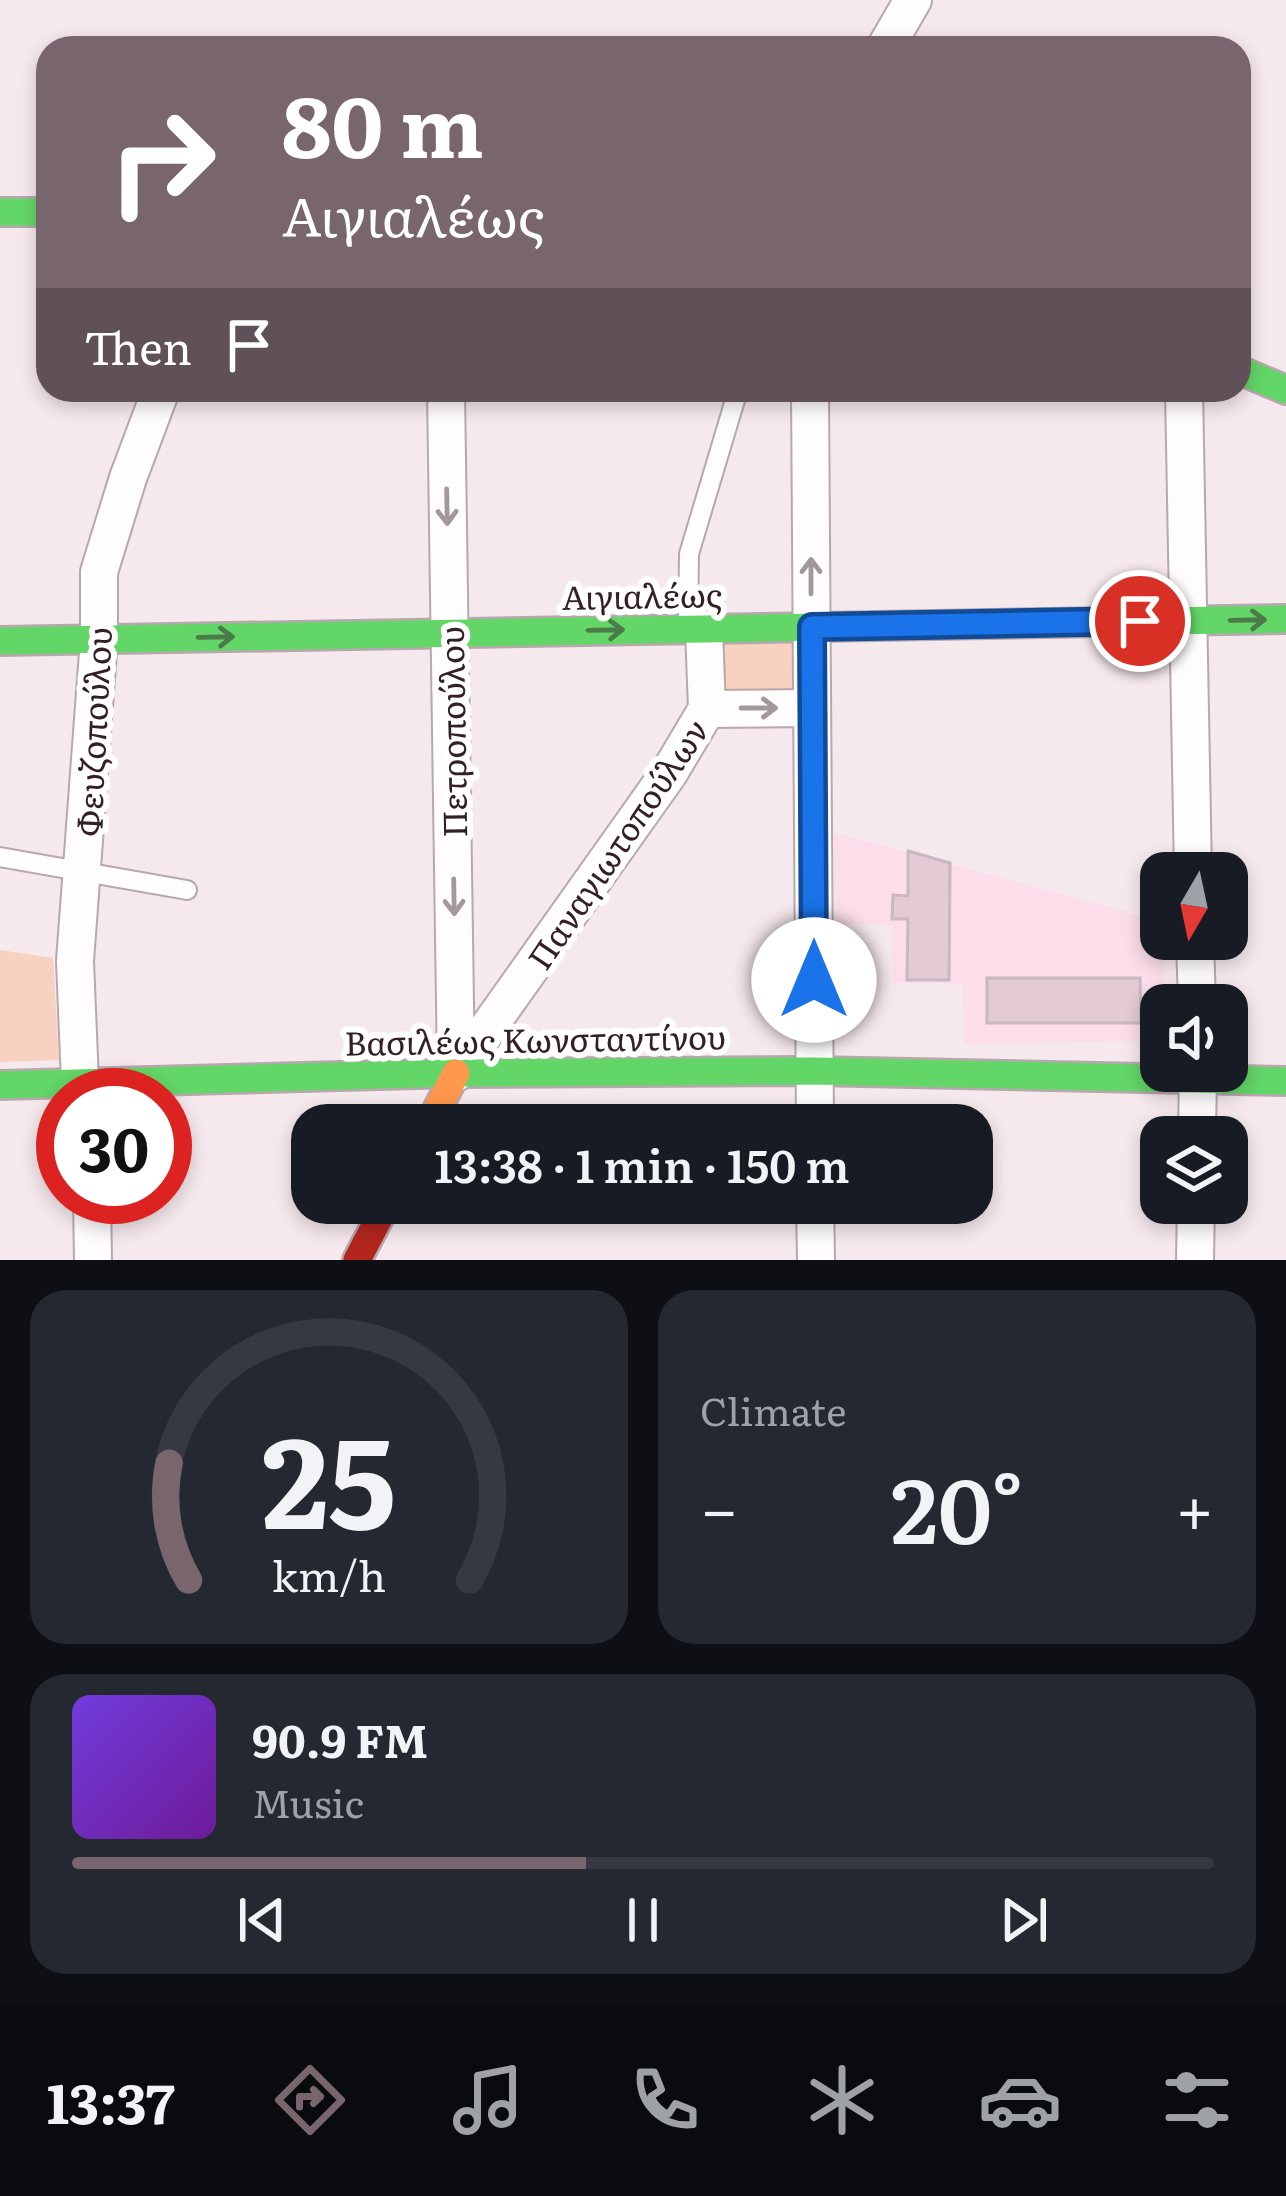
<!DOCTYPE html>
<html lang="en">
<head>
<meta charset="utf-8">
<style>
  :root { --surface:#171b24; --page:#242831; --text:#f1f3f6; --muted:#9ea1a6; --line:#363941; --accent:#78656d }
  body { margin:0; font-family:Literata,serif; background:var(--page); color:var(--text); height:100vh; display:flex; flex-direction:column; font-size:45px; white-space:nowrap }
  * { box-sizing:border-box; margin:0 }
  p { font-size:39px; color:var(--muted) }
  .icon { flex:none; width:66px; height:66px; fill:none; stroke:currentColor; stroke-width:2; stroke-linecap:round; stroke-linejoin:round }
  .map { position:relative; height:1260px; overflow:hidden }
  .sheet { display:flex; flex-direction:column; gap:30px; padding:30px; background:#0d0f14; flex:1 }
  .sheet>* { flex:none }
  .hud { position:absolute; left:36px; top:36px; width:1215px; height:366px; border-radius:36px; box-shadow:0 6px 18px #0003; background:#78656d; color:#fff; overflow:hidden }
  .needle { width:78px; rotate:189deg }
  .controls { position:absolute; left:1140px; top:852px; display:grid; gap:24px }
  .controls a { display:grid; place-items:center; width:108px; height:108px; border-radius:24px; background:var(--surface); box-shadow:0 6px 18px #0003; font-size:60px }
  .speed { position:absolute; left:36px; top:1068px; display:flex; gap:24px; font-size:60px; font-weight:700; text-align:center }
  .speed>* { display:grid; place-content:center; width:156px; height:156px; border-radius:50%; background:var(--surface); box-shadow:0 6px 18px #0003; line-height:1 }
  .speed .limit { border:18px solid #d22; background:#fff; color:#111 }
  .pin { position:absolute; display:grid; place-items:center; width:102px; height:102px; color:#fff; margin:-51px; border:6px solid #fff; border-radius:50%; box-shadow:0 3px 12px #0007 }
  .me { position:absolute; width:132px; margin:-66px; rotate:0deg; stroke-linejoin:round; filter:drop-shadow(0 0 9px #0008) }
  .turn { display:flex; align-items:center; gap:42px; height:252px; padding:0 48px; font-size:54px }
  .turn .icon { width:156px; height:156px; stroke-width:2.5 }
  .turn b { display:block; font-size:84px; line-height:102px }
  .then { display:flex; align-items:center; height:114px; padding:0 48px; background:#0003; gap:24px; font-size:45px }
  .big { font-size:90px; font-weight:600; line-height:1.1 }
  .sheet .tile { flex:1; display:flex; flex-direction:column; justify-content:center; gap:18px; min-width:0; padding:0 42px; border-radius:36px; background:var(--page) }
  .sheet .dial { align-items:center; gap:0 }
  .dial svg { height:312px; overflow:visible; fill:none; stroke:var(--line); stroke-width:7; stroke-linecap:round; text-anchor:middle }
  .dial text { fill:var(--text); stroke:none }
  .song { display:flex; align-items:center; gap:36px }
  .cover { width:144px; height:144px; border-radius:18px; background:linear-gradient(135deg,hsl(260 70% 55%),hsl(280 70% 35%)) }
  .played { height:12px; border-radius:6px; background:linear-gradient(90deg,var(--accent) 45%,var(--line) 45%) }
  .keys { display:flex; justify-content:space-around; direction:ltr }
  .heat { display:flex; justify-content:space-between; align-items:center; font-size:66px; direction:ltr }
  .sheet .tiles { flex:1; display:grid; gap:30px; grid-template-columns:1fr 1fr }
  .tile:last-child { grid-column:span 2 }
  .trip { position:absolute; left:291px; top:1104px; width:702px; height:120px; border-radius:36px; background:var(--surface); box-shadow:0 6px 18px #0003; font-weight:600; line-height:120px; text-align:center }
  .tabs { display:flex; height:192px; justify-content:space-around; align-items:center; background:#090b0e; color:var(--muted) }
  .tabs .icon { width:84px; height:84px }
  .tabs .active { color:var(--accent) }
  .tabs b { font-size:54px; color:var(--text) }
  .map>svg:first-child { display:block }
</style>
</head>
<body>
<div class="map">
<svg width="1286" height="1260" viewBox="0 0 1286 1260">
  <rect width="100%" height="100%" fill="#f6e9ee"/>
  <!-- built -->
  <path fill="#fbdeea" d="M833,832L1161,921V939H1165L1161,1041L965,1044L962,984L893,983L892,925L835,924Z"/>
  <!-- green -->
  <path fill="#f8d1c0" d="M792,639L794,697L716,699L715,641Z
    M0,950L53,958L59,1060L0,1062Z"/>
  <!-- building -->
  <path fill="#e3cad5" stroke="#c9b8bf" stroke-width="3" d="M908,851L950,863L949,980H907L908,919H892L893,895L908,896Z
    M987,978H1140L1141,1023H987Z"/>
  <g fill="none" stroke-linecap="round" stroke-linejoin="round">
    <!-- lane casing -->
    <g stroke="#b7a8ae" stroke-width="22">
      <path id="lane" d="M688,624L689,554L738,390
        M0,857L187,890"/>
    </g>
    <!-- street casing -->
    <g stroke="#b7a8ae" stroke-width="40">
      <path id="street" d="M885,48L913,0
        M446,390L456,1073
        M810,390L815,1125
        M1184,390L1193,873
        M704,629L707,709
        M1195,939L1197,1005
        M456,1073L669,773L707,709L812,708
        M80,1083L75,961L99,639V572L128,478L161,390
        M1197,1137L1198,1071
        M92,1197L93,1260
        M815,1203L816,1260
        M1195,1260L1196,1203"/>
    </g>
    <!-- fast casing -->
    <g stroke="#b7a8ae" stroke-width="32">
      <path id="fast" d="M0,212H48
        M1239,370L1286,390
        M0,641L1286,619
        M0,1085L456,1073L814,1071L1286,1081"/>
    </g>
    <!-- slow casing -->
    <g stroke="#b7a8ae" stroke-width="32">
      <path id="slow" d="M429,1125L456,1073"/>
    </g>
    <!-- jam casing -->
    <g stroke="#b7a8ae" stroke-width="32">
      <path id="jam" d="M357,1260L387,1203"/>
    </g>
    <!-- lane -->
    <use href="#lane" stroke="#fefcfc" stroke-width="18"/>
    <!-- street -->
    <use href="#street" stroke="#fefcfc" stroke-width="36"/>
    <!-- fast -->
    <use href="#fast" stroke="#63d668" stroke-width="27"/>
    <!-- slow -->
    <use href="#slow" stroke="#ff974d" stroke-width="27"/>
    <!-- jam -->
    <use href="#jam" stroke="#b3261e" stroke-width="27"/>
  </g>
  <!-- one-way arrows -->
  <defs><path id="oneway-shaft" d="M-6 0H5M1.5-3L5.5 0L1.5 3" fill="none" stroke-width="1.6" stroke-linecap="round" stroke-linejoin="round" transform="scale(3)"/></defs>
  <g stroke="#a3989c">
    <use href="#oneway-shaft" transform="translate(447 507) rotate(89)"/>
    <use href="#oneway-shaft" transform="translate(811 576) rotate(-90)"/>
    <use href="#oneway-shaft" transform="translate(759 708)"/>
    <use href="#oneway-shaft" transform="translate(454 897) rotate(89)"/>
  </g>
  <g stroke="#4c7a48">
    <use href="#oneway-shaft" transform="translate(1248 620) rotate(-1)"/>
    <use href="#oneway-shaft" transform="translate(606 630) rotate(-1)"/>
    <use href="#oneway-shaft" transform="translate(216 637) rotate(-1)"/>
  </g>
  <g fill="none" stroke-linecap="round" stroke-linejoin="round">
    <!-- route casing -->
    <g stroke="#114b97" stroke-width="30">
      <path id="route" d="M814,980L812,627L1140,621"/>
    </g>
    <!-- route -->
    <use href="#route" stroke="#1a73e8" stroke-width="21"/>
  </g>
  <g text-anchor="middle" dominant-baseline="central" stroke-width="12" stroke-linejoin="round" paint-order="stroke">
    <!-- street labels -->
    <g font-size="33" fill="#341e27" stroke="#fff">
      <text transform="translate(642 594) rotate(-1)">Αιγιαλέως</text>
      <text transform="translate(92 732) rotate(-87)">Φευζοπούλου</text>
      <text transform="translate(451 732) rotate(-91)">Πετροπούλου</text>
      <text transform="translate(616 843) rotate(-56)">Παναγιωτοπούλων</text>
      <text transform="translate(535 1038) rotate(-1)">Βασιλέως Κωνσταντίνου</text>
    </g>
  </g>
</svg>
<div class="controls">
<a><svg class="needle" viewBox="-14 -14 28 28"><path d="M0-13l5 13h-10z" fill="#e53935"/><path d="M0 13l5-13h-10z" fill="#9ea1a6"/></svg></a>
<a><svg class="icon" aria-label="sound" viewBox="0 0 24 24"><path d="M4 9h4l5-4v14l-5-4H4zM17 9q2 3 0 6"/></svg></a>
<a><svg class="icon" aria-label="layers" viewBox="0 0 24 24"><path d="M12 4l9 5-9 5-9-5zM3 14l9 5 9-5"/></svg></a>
</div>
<div class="speed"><div class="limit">30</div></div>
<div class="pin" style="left:1140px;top:621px;background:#d93025"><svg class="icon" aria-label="arrive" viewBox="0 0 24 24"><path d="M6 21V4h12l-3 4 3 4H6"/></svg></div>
<svg class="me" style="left:814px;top:980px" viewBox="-20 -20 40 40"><circle r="19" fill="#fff"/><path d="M0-13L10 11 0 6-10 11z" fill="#1a73e8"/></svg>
<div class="trip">13:38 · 1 min · 150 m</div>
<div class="hud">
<div class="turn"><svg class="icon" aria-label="right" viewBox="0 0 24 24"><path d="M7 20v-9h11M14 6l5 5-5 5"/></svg><div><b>80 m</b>Αιγιαλέως</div></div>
<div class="then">Then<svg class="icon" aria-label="arrive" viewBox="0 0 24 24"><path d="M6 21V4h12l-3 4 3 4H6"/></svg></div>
</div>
</div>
<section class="sheet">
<div class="tiles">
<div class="tile dial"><svg viewBox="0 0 100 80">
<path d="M14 69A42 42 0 1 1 86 69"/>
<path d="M14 69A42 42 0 0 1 9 39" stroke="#78656d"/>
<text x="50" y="56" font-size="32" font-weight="700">25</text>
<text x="50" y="72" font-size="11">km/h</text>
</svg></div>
<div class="tile"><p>Climate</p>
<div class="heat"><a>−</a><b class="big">20°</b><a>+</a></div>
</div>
<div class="tile">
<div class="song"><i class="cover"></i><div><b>90.9 FM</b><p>Music</p></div></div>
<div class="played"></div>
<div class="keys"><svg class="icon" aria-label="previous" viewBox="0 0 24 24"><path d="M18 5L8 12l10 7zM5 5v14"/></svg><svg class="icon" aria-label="pause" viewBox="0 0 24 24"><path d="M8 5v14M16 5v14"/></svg><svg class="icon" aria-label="next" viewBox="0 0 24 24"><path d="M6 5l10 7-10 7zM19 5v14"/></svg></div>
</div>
</div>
</section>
<nav class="tabs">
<b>13:37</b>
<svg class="icon active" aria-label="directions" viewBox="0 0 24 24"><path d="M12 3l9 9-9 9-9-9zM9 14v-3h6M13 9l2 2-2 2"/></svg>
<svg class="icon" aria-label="music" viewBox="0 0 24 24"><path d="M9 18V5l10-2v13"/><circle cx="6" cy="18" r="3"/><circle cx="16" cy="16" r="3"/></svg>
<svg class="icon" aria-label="phone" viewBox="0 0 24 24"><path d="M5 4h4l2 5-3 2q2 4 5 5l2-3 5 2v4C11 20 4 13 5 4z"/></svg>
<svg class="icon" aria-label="climate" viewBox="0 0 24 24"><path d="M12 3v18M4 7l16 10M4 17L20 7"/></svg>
<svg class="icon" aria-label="car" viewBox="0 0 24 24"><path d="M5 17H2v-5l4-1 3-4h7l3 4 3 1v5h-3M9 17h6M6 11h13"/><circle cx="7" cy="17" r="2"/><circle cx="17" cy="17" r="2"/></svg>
<svg class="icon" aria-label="filters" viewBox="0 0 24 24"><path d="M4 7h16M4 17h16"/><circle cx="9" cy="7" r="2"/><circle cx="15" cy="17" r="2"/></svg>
</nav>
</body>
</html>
